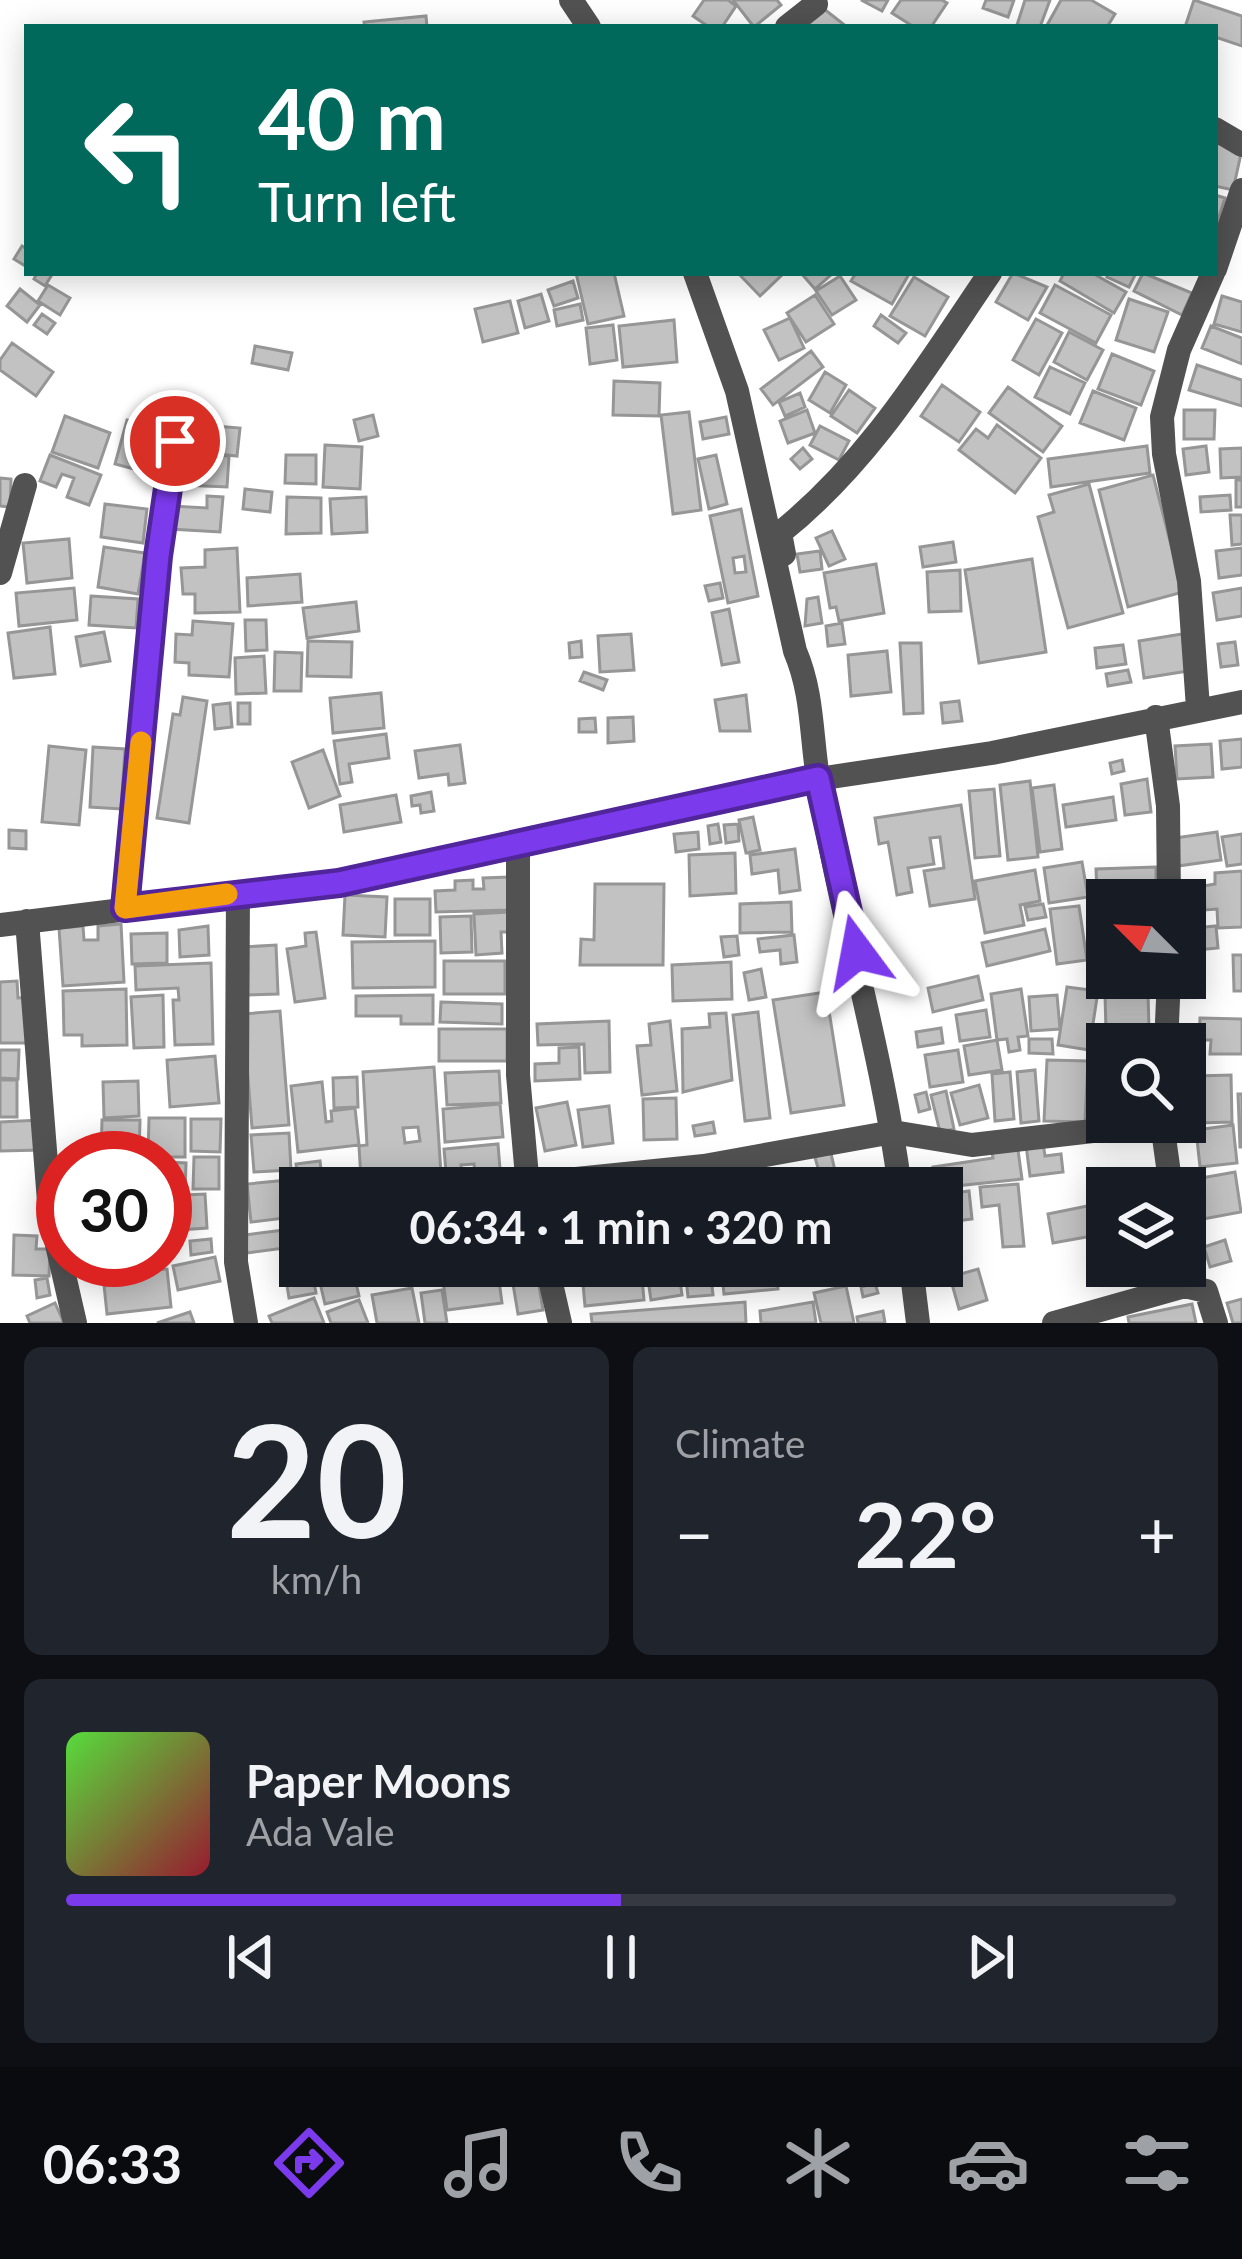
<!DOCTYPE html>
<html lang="en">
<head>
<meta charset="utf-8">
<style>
  :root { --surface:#171b24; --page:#20242c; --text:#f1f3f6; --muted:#9ea1a6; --line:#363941; --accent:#7c3aed }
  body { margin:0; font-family:Lato,sans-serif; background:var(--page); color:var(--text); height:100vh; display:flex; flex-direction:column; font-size:45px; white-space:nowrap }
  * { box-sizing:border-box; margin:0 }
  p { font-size:39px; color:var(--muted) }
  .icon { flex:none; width:66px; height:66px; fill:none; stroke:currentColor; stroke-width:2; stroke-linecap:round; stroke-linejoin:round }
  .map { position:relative; height:1323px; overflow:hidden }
  .side { display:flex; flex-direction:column; gap:24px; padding:24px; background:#0d0f14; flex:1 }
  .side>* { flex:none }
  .hud { position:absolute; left:24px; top:24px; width:1194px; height:252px; border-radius:0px; box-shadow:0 6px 30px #0003; background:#00695c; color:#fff; overflow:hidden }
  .needle { width:78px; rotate:294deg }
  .buttons { position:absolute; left:1086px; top:879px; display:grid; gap:24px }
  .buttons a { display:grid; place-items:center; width:120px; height:120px; border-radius:0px; background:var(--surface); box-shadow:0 6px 30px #0003; font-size:60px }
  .speed { position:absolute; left:36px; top:1131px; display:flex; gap:24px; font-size:60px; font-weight:700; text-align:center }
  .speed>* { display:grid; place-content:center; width:156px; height:156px; border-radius:50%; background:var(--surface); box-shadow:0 6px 30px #0003; line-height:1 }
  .speed .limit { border:18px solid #d22; background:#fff; color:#111 }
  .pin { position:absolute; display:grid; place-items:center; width:102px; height:102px; color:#fff; margin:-51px; border:6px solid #fff; border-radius:50%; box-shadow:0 3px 12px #0007 }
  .me { position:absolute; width:132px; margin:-66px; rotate:347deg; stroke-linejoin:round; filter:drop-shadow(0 0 9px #0008) }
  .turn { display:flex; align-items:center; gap:42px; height:252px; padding:0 36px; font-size:54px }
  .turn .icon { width:156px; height:156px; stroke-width:2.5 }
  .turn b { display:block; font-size:84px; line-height:102px }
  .big { font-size:90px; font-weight:700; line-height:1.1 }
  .side .card { flex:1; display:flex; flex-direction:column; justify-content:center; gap:18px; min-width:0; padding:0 42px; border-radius:18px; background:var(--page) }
  .side .dial { align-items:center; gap:0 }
  .dial b { font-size:156px; line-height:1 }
  .song { display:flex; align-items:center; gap:36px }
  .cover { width:144px; height:144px; border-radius:18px; background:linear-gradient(135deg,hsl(110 70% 55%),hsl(350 70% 35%)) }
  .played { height:12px; border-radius:6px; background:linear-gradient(90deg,var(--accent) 50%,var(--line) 50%) }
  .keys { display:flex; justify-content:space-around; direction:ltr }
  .heat { display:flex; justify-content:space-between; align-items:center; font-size:66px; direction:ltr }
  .side .tiles { flex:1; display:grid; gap:24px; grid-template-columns:1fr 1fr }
  .card:last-child { grid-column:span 2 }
  .trip { position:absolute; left:279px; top:1167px; width:684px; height:120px; border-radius:0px; background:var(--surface); box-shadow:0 6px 30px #0003; font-weight:700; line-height:120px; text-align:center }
  .tabs { display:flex; height:192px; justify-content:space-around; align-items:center; background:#090b0e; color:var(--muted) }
  .tabs .icon { width:84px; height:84px }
  .tabs .on { color:var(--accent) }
  .tabs b { font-size:54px; color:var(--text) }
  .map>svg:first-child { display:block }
</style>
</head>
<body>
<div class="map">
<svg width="1242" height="1323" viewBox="0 0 1242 1323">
  <rect width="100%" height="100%" fill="#fff"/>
  <!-- building -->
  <path fill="#c2c2c2" stroke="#969696" stroke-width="3" fill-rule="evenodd" d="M704,0H728L736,6L722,27H709L693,16Z
    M733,0H777L781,5L754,27Z
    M861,0H888L882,11Z
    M901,0H942L947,3L931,27H914L892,13Z
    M986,0H1014L1008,17L983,8Z
    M1025,0H1050L1040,27L1017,25Z
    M1061,0H1091L1115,14L1107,27H1046Z
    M1194,0L1242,16V46L1215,37V27H1185Z
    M819,5L847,27H802Z
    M426,16L427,27H365L364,22Z
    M1215,143L1242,149L1233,190L1215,186Z
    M1215,195L1225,198L1215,229Z
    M22,246L27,249V267L14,259Z
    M37,273H53L45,286L34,279Z
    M576,273H614L624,316L588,324Z
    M738,273H784L760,296Z
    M801,273H833L815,289Z
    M856,273H908L909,274L892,304L851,281Z
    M1013,273L1047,287L1028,320L996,302Z
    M1064,273H1092L1126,292L1114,313L1060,281Z
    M1109,273H1136L1129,287L1107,277Z
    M1143,273L1192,293L1182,315L1134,291Z
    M840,276L856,300L832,315L816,291Z
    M914,277L948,297L925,336L890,316Z
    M573,281L578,298L554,306L548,290Z
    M48,285L70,298L60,315L38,301Z
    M1055,285L1111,315L1096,343L1040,313Z
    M20,289L40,305L27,322L7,306Z
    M541,294L549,321L525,328L518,301Z
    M815,295L834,324L806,342L787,313Z
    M1222,296L1242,302V332L1214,324Z
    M1129,299L1168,312L1154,352L1116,340Z
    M510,301L518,333L483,342L475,309Z
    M580,304L583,320L557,326L554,310Z
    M42,314L55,323L47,334L34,325Z
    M881,315L906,333L898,343L874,326Z
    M790,318L804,348L779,360L764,330Z
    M1036,319L1062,333L1039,375L1013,360Z
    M674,320L677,362L623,367L619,326Z
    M613,325L617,360L590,364L586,328Z
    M1211,326L1242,338V364L1202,348Z
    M1069,332L1103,350L1087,380L1054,362Z
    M12,343L53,372L36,396L0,370V360Z
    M255,346L292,353L288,370L252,363Z
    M811,351L823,367L773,405L761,389Z
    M1112,354L1154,371L1141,405L1098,389Z
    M1197,365L1242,380V406L1189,390Z
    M1050,367L1085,383L1070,414L1035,397Z
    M825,372L846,385L830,413L809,400Z
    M614,381L660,383L659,416L613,415Z
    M942,385L980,412L959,442L921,416Z
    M1008,387L1062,426L1043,452L989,413Z
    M849,390L875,408L857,433L831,416Z
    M1093,391L1136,408L1124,440L1080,423Z
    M800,393L805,407L785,416L779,402Z
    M807,410L815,433L788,443L780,421Z
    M1184,410H1215L1214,439H1184Z
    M689,412L701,510L673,514L661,415Z
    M373,415L378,436L359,441L354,420Z
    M65,416L110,433L98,468L52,452Z
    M726,417L729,434L703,439L700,422Z
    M127,420L173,432L160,476L115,464Z
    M203,425L240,428L237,456L189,451L191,431L202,432Z
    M997,425L1041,458L1015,493L959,450L976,429L988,438Z
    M820,426L849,441L839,460L810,445Z
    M325,445L362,447L360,489L323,487Z
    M1147,446L1150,473L1051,487L1048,459Z
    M1206,446L1209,472L1186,475L1183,449Z
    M803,448L812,459L800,469L791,459Z
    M1242,448V477L1221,478L1220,449Z
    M183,454L229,456L227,487L182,485Z
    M50,455L101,475L89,505L67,497L74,478L62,474L56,487L40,481Z
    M286,455H316V484L285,483Z
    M716,455L727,504L709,509L698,459Z
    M1153,475L1183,592L1128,607L1099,490Z
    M0,478L11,479L10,507L0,506Z
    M1236,480H1242V507H1236Z
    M1089,484L1123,613L1068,628L1038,517L1054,512L1049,495Z
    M245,489L272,492L270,512L243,509Z
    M1230,495L1231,510L1201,512L1200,497Z
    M207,496L223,497L220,532L170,529L172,506L207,508Z
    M287,497L321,498V533L286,534Z
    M366,497L367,532L332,534L330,499Z
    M105,504L147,509L143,543L101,537Z
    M741,509L758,596L728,603L710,516ZM744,556L746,572L735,573L733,558Z
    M1230,515H1242V544L1232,545Z
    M832,531L845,559L829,566L816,538Z
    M69,539L72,578L27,583L23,543Z
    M953,542L956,562L923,567L920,547Z
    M104,547L145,553L138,594L98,587Z
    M237,548L240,612L195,613V594H183L181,568L205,567V550Z
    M1242,548V575L1219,578L1216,551Z
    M820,551L822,569L800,572L797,554Z
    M1032,559L1046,652L979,663L965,570Z
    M876,564L884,613L839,621L836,607L830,608L824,573Z
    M960,570L961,611L929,612L927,572Z
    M300,574L302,602L248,606L247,578Z
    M720,583L723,598L709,601L705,586Z
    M74,588L77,620L19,626L16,593Z
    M1242,588V616L1217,620L1213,593Z
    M91,596L138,599L136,628L89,625Z
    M818,597L822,623L805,626L807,599Z
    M356,602L359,631L307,638L303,608Z
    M729,609L739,662L722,665L712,613Z
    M245,620H266L267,650L246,651Z
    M193,621L233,624L229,677L189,675V663L175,662L176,634L192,635Z
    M842,623L845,644L828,646L826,626Z
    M50,627L55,674L14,678L8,633Z
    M104,632L110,661L81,666L76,637Z
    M631,634L634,670L600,672L598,636Z
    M1182,634L1188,671L1144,678L1139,641Z
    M308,641L352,642L351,677L307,676Z
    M581,641L582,657L570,658L569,643Z
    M1235,642L1238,665L1221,667L1218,644Z
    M900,643H921L923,713L904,714Z
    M1123,645L1126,664L1097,668L1095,648Z
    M887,651L891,692L851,696L848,655Z
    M275,652L302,653L301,691H274Z
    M264,656L266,693L236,694L235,658Z
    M1128,670L1131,682L1108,686L1106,674Z
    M584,672L607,680L603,690L580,681Z
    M381,693L384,728L333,733L330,698Z
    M746,695L750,731H720L715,700Z
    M183,697L207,701L189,823L157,818L173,714L180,715Z
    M959,701L962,721L943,723L941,703Z
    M230,703L232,727L215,729L213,705Z
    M238,703H250V724H238Z
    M633,717L634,741L608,743V718Z
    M595,718L596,732H579V719Z
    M386,734L389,758L349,764L352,782L340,784L334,741Z
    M1242,739V767L1222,769L1220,741Z
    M1211,744L1213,777L1177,779L1175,746Z
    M460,745L465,783L449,785L448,774L419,778L415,751Z
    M49,746L86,750L79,825L42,822Z
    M93,747L125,749L121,809L90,807Z
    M323,750L340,796L309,808L292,762Z
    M1122,760L1124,771L1112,774L1110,763Z
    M1147,779L1151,812L1125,815L1121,784Z
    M1030,781L1038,857L1008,860L1000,785Z
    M1054,785L1062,849L1040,852L1032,788Z
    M994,789L1000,856L975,858L969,791Z
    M431,792L434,811L421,813L420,805L412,806L411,796Z
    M396,795L401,822L344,832L340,805Z
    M1113,797L1116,820L1066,827L1063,805Z
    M961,805L975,899L930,906L924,871L944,868L940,837L930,838L934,864L908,868L912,892L897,895L888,842L879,844L875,818Z
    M753,817L760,850L746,853L739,820Z
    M718,824L721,842L710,844L708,826Z
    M738,824L739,841L726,843L724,825Z
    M9,830L26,831V849L9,848Z
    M698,832L699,849L676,852L674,834Z
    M1217,832L1221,860L1178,866L1175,838Z
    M1242,834V864L1227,866L1222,837Z
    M795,849L800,890L780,893L778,870L752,874L750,855Z
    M735,853L736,893L690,896L689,855Z
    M1082,862L1088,897L1049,903L1044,868Z
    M1156,867V891L1097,893L1096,869Z
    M1035,870L1040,901L1020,905L1024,925L985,933L975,881Z
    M1242,871V927L1218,928L1217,909L1205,910L1204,886L1215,884V873Z
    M511,877L513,910L436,912L435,891L455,890V881L473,880V889H484L483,878Z
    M595,884H664L663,965H580L581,939L594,940Z
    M345,895L387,897L385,937L343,935Z
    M395,899H430V935H395Z
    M791,902L792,932L740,933V904Z
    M1107,902V930L1092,931L1089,904Z
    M1043,904L1046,917L1028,920L1025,907Z
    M1079,906L1087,960L1057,964L1050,909Z
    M510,912L511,932H501L502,953L476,955L474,914Z
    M471,916L472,952L441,953L440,917Z
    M121,924L124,982L63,986L59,928L83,926L84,940H98V926Z
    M208,926L209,955L180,957L179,930Z
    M1216,926L1218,948L1196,950L1194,928Z
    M1045,929L1050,951L987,966L982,943Z
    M316,932L325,998L295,1002L287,949L306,946L305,933Z
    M167,933V963L132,964L131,934Z
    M794,935L797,962L781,964L780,950L760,952L758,939Z
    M737,936L739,955L724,957L721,937Z
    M1097,938H1107V961L1097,962Z
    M435,941V987L353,988L352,942Z
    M276,945L278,994L246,995L244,947Z
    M1233,955H1242V991H1234Z
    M444,961H505V994H444Z
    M731,962L732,999L673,1001L672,965Z
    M211,963L213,1044L175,1045L173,1000H179L178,988L136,990L135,966Z
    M761,969L766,997L749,1000L744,973Z
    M978,976L983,1000L933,1012L928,988Z
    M17,981L18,998L32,997L33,1043H0V982Z
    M1067,987L1098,991L1089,1050L1058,1045Z
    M126,989L127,1045L82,1046V1035H64L63,991Z
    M1021,989L1028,1036L1018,1037L1020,1050L1009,1052L1007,1039L997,1040L991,994Z
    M826,992L844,1105L791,1113L773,1000Z
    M1148,992L1149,1030L1106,1032L1105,994Z
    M163,995L164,1047L134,1048L131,997Z
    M433,995V1024H401V1016H356V996Z
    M1057,995L1060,1029L1031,1031L1029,997Z
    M441,1002L502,1004V1024L440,1022Z
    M986,1010L990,1037L960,1041L956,1015Z
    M280,1011L289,1125L252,1128L243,1014Z
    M758,1012L770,1118L745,1121L733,1015Z
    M726,1013L732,1080L683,1092L682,1029L710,1027L709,1014Z
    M1200,1018L1242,1019V1054H1210L1211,1040H1199Z
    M609,1021L610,1072L585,1073L584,1044L538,1045L537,1024Z
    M670,1021L677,1091L642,1095L637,1046L651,1045L649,1024Z
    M941,1028L943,1043L918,1047L916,1032Z
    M439,1029H507V1061H439Z
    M1029,1039H1052L1053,1054L1029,1053Z
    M997,1040L1002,1070L969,1075L964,1046Z
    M579,1047L580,1079L535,1081V1064L559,1063V1048Z
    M0,1050H19L18,1079L0,1078Z
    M958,1050L963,1082L930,1087L925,1055Z
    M215,1056L219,1103L170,1107L167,1060Z
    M1092,1058H1107V1090H1093Z
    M1047,1060L1088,1061L1085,1122L1044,1121Z
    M434,1067L441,1174L361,1179L359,1146L367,1145L363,1072ZM418,1127L420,1141L405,1143L403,1128Z
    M1035,1070L1039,1121L1021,1123L1017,1072Z
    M499,1071L501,1103L447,1105L445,1073Z
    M1010,1072L1014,1119L995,1121L992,1074Z
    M1231,1075L1232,1122L1198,1123L1197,1076Z
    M357,1077L358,1107L334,1108L333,1078Z
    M0,1080H17V1117H0Z
    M138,1081L139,1116L104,1118L103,1082Z
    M322,1082L326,1122L332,1121L331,1111L355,1108L359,1145L298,1152L291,1086Z
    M979,1085L988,1118L960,1125L951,1093Z
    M946,1091L954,1129L940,1132L931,1095Z
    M926,1092L930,1109L919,1112L915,1095Z
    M1107,1094V1118L1095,1119L1093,1095Z
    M1238,1094H1242V1147H1240Z
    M676,1098L677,1139L644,1140L643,1099Z
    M567,1102L576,1145L545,1151L536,1108Z
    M500,1104L503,1137L445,1142L443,1109Z
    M609,1106L613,1143L583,1147L578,1110Z
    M149,1118H185V1157H148Z
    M191,1119H221L220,1152L191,1151Z
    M40,1120L41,1150L0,1151V1122Z
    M102,1120H140L139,1158H101Z
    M713,1122L715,1133L695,1136L693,1126Z
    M1233,1125L1237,1163L1200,1167L1196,1130Z
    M289,1133L291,1170L254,1172L251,1135Z
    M1017,1143L1022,1179L936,1188L933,1167L993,1158L991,1147Z
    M1043,1143L1045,1156L1061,1154L1063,1172L1030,1176L1026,1145Z
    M498,1144L500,1169L475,1171L474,1164L461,1165L462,1182L447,1183L444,1149Z
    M830,1149L835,1171L820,1175L814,1154Z
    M194,1157H219V1189H193Z
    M320,1161L323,1188H300V1199L296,1164Z
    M165,1162L186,1163L185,1193L165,1192Z
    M782,1169L787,1188H745L743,1178Z
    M1235,1172L1241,1212L1203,1219L1196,1179Z
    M662,1174L663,1184L685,1183V1188H628L637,1186V1176Z
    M516,1176L517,1188H477L501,1184L499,1179Z
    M434,1177L436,1188H409L408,1181Z
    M289,1180L293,1217L251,1222L247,1184Z
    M1018,1184L1024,1246L1003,1247L999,1205L982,1207L980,1187Z
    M969,1191L972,1219L956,1221L947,1194Z
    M205,1194L207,1228L165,1231V1196Z
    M1097,1204L1103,1234L1053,1243L1048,1214Z
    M300,1228V1246L247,1253L245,1235Z
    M14,1235L37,1236L36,1249H50L49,1276L13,1275Z
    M211,1239L212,1252L191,1255L190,1241Z
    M1225,1240L1231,1261L1210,1267L1204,1247Z
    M300,1251V1266H311L316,1293L289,1298L282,1254Z
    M215,1257L220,1281L178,1290L173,1266Z
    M316,1266H352L359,1296L325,1304Z
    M441,1266H497L502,1303L447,1310Z
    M510,1266H536L543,1310L518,1314Z
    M646,1266H678L682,1295L651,1300Z
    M710,1266L713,1295L688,1297L685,1267Z
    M721,1266H775L778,1289L724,1294Z
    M810,1266H841L843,1271L812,1278Z
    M641,1267L644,1300L585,1306L582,1273Z
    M167,1269L171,1307L107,1314L104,1285L120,1284L119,1273Z
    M978,1269L987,1300L959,1309L950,1277Z
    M47,1278L50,1295L37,1298L35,1280Z
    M875,1283L878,1293L863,1297L861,1287Z
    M846,1286L854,1323H821L814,1293Z
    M412,1288L419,1323H377L372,1295Z
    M442,1290L447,1323H425L421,1293Z
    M314,1298L324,1323H272L269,1316Z
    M1242,1299V1323H1233L1227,1303Z
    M359,1300L368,1323H331L327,1312Z
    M745,1302L746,1323H592L591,1314Z
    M813,1302L816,1323H761L760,1311Z
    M55,1303L64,1323H30L27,1316Z
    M1192,1304L1196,1323H1129L1128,1317Z
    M883,1311L885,1323H858L857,1317Z
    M190,1312L194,1323H157Z"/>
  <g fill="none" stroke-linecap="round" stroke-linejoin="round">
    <!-- minor -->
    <path stroke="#525252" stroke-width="24" d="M571,0L589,27
      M787,27L816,4
      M1215,129L1242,145
      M1215,269L1242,190
      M695,273L737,391L795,651C813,693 811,735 818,778C840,916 882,1049 900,1188
      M784,554L780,533C870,461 926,367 990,273
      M0,573L25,485
      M1198,708L1189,581L1164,454L1162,417L1179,350L1213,273
      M1156,717L1168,806L1169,900
      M518,842V1075L528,1188
      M238,893L236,1262L246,1323
      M125,908L158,555L181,403
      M27,921L50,1214L75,1323
      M0,925L339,883L818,779L992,753L1242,702
      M1166,1044L1169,978
      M527,1184L704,1166L893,1132L972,1145L1162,1123L1171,1188
      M547,1266L560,1323
      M911,1266L918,1323
      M1054,1323L1185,1286L1206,1291L1216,1323"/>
  </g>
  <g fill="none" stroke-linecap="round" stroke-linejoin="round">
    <!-- route casing -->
    <g stroke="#51269a" stroke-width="30">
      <path id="route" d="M175,441L158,556L125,908L339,883L818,778L857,952"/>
    </g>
    <!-- route -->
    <use href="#route" stroke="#7c3aed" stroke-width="21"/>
    <!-- slow -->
    <path stroke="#f59e0b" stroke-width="21" d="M141,742L125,908L227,894"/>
  </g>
</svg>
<div class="buttons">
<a><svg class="needle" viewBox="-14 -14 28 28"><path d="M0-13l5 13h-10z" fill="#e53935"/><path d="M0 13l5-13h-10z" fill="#9ea1a6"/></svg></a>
<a><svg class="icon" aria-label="search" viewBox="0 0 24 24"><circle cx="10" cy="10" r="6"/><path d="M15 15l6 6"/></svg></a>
<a><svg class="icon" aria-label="layers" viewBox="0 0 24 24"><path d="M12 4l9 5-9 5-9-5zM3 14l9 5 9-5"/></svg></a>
</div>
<div class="speed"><div class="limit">30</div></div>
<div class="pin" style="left:175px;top:441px;background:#d93025"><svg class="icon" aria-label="arrive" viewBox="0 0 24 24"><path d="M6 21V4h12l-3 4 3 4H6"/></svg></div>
<svg class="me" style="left:857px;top:952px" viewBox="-20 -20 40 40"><path d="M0-17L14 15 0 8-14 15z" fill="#7c3aed" stroke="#fff" stroke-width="4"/></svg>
<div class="trip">06:34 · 1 min · 320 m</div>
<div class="hud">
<div class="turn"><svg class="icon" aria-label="left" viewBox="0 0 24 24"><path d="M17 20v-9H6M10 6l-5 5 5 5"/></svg><div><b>40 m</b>Turn left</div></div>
</div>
</div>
<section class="side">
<div class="tiles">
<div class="card dial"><b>20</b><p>km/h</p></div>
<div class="card"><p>Climate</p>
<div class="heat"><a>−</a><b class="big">22°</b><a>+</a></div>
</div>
<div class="card">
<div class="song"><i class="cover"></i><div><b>Paper Moons</b><p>Ada Vale</p></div></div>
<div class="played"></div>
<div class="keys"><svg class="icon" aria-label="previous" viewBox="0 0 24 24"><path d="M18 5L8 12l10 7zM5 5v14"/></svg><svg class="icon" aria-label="pause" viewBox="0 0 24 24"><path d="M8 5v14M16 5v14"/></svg><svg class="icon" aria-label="next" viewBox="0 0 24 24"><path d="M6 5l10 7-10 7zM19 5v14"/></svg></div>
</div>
</div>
</section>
<nav class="tabs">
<b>06:33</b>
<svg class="icon on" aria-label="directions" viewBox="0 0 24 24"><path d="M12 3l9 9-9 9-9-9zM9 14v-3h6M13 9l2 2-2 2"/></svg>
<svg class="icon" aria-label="music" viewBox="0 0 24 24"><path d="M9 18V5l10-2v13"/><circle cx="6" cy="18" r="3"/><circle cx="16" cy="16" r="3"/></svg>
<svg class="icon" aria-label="phone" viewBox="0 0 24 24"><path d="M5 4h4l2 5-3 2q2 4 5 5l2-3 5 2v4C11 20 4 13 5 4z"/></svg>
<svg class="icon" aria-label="climate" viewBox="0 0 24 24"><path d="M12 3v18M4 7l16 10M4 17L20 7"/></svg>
<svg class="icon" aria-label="car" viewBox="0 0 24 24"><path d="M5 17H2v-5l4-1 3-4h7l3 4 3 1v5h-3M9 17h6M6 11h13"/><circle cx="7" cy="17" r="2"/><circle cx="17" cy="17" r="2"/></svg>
<svg class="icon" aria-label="filters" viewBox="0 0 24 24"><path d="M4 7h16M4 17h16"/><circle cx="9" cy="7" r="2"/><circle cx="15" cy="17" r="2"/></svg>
</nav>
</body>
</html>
